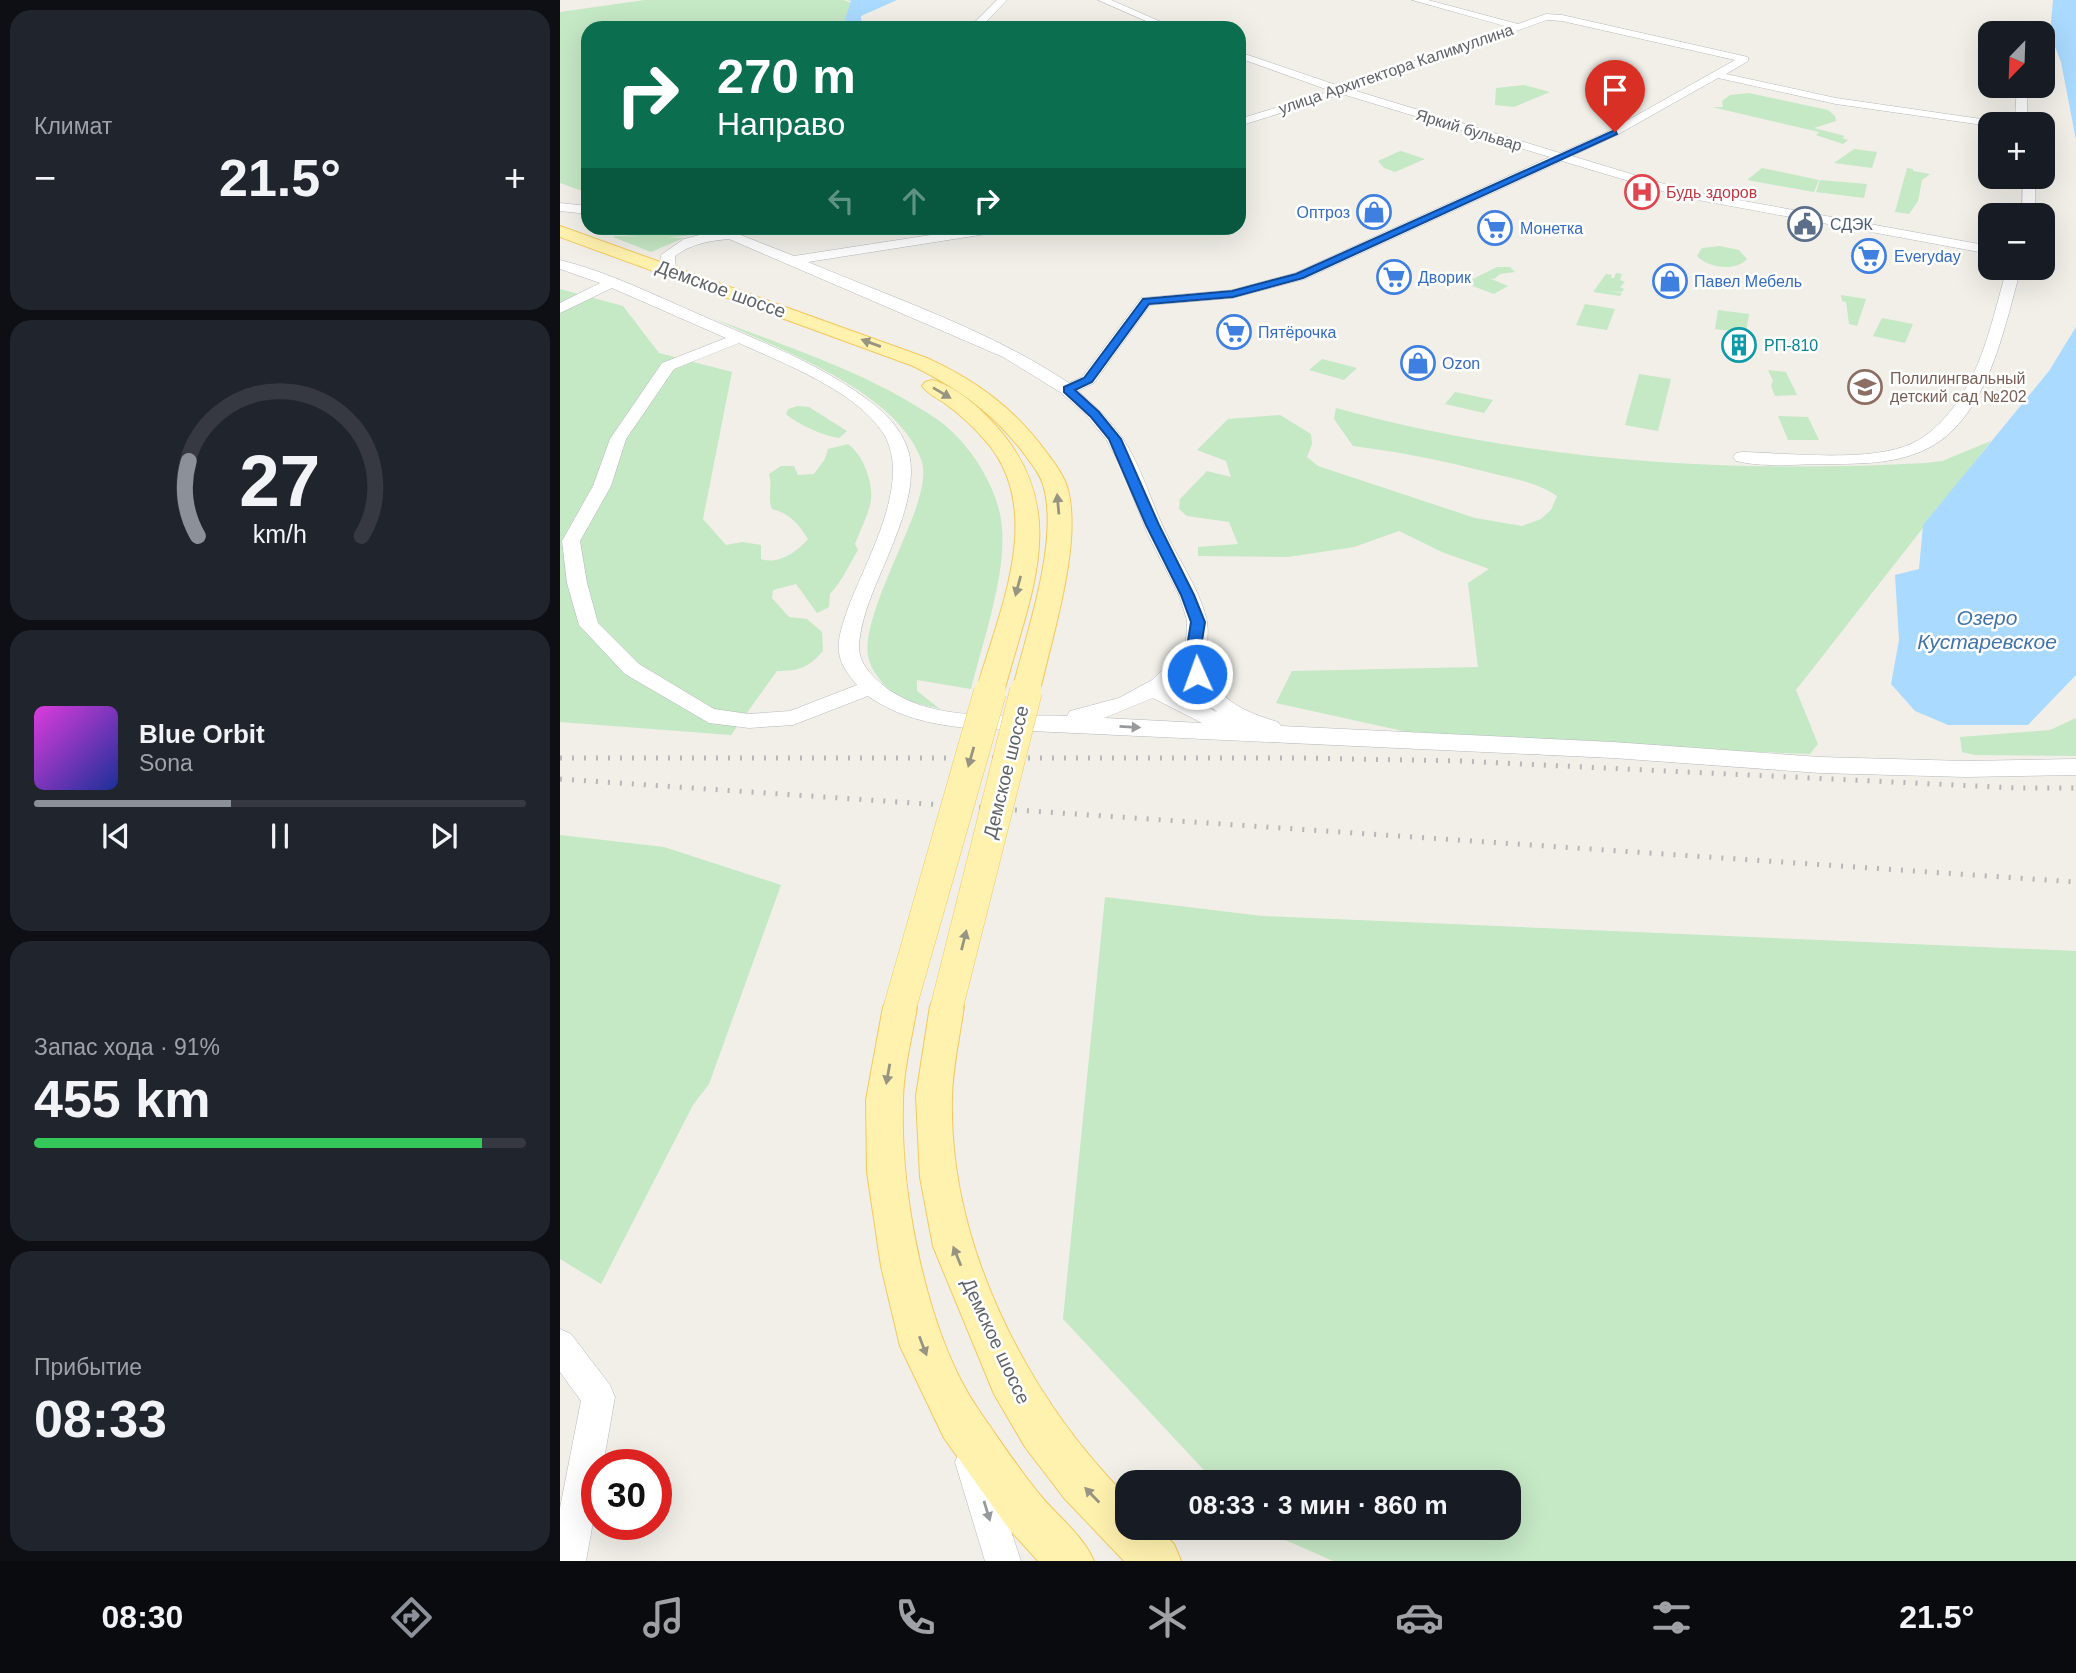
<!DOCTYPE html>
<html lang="ru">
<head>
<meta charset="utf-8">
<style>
  :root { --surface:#171b24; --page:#20242c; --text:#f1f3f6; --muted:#9ea1a6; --line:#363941; --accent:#8c9099 }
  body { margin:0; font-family:Arial,sans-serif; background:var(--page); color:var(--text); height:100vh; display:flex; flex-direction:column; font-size:26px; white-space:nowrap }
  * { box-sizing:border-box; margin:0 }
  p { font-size:23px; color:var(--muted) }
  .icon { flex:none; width:38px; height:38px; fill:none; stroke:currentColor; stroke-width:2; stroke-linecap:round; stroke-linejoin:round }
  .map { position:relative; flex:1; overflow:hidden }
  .drawer { display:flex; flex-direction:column; gap:10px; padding:10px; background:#0d0f14; width:560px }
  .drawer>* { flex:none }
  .guide { position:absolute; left:21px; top:21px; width:665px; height:214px; border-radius:21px; box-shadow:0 7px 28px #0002; background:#0b6e4f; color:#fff; overflow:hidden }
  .needle { width:46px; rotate:203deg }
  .fabs { position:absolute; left:1418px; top:21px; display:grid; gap:14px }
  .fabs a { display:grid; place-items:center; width:77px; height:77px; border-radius:14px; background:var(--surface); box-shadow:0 7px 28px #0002; font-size:35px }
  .speed { position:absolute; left:21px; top:1449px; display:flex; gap:14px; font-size:35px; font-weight:700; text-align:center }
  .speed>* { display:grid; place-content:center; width:91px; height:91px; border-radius:50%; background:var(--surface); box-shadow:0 7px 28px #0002; line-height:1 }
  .speed .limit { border:10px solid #d22; background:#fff; color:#111 }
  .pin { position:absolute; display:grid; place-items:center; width:60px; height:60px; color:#fff; margin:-72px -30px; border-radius:50% 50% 50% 0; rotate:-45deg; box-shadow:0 0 7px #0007 }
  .pin .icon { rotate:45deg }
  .me { position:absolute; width:77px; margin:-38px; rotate:358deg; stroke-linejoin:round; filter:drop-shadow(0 0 5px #0008) }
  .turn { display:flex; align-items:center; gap:24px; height:147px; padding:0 21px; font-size:32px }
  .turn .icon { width:91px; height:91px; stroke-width:2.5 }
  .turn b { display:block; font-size:49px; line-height:60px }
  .lanes { display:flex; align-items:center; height:66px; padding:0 21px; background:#0003; justify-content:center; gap:35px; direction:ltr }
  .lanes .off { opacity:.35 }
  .big { font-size:52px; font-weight:600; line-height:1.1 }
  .drawer .card { flex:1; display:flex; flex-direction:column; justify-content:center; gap:10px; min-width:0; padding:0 24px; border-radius:21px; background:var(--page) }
  .drawer .dial { align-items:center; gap:0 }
  .dial svg { height:182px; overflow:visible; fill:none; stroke:var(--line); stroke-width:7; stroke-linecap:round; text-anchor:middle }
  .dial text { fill:var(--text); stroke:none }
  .song { display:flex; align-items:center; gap:21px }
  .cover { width:84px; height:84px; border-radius:10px; background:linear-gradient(135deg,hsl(300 70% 55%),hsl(230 70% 35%)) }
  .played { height:7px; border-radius:4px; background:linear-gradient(90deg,var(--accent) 40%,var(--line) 40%) }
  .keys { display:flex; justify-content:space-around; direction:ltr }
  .heat { display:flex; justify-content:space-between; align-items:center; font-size:38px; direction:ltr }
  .charge { height:10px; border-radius:5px; background:linear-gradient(90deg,#34c759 91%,var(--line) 0) }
  .trip { position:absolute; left:555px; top:1470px; width:406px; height:70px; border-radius:21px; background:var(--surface); box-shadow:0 7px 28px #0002; font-weight:600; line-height:70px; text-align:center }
  .menu { display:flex; height:112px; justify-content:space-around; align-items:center; background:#090b0e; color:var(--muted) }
  .menu .icon { width:49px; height:49px }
  .menu .active { color:var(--accent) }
  .menu b { font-size:32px; color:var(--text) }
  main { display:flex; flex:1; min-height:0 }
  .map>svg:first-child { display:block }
</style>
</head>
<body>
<main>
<section class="drawer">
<div class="card"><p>Климат</p>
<div class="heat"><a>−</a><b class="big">21.5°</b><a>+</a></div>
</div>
<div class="card dial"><svg viewBox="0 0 100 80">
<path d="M14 69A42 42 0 1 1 86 69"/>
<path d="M14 69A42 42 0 0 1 10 36" stroke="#8c9099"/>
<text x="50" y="56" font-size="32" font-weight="700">27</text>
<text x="50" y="72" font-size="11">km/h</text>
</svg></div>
<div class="card">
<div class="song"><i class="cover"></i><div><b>Blue Orbit</b><p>Sona</p></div></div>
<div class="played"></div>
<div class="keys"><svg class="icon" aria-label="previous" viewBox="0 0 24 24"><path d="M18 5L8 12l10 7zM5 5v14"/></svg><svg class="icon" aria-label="pause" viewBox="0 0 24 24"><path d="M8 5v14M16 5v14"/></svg><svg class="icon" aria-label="next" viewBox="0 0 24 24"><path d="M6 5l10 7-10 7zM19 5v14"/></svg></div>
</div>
<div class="card"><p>Запас хода · 91%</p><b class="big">455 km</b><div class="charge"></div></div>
<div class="card"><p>Прибытие</p><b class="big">08:33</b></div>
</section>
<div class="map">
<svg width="1516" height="1561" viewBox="0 0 1516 1561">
  <rect width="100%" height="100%" fill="#f1efe8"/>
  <!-- green -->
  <path fill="#c5e8c5" d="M85,0H284L307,8L297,20L306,28H28V193L0,183V12Z
    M964,85L990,92L954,107L935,105L936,88Z
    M1189,93L1268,110L1275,116L1276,121L1254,128L1285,136L1282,138L1288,140L1283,144L1256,135L1259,132L1152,107H1163L1162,101L1170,95Z
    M1294,149L1317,152L1312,168L1274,163Z
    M840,151H841L865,159L835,172L824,168L818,161Z
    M1202,168L1259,180L1254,192L1187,180Z
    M1347,168L1353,169V171L1370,174L1362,180L1358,201L1349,214L1335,212Z
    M1260,180L1307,184L1304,198L1256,192Z
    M34,228H135L148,231C117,241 65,239 34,228Z
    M57,236L124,238L91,252L53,237Z
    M1160,246L1179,250L1187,259C1175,272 1148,268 1137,256L1142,248Z
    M937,267H950L955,272L940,274L934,279L929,278L948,286L934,294L905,283Z
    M1056,273L1062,274L1060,280L1065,282L1060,287L1064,289L1062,292L1049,291L1062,293L1060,296L1033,292L1046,274L1052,275L1051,278H1054Z
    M0,289L63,306L99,353L172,372L143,519L166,545L182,542L201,545V559C218,565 237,552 248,539C238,523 230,514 212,509C207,497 213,487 209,474L221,466H234L238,475L254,474L265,459L268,449L288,444C303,455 313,481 311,500C309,514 300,530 295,544L298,550C288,566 283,580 270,594L269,607L257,613L236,584L213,590L212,598L229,617L247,619L262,632L263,651C248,668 239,671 217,671L171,735L0,722Z
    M1281,295L1306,299L1297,326L1289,324L1286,302L1282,301Z
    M1025,304L1055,309L1047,330L1016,325Z
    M1158,310L1189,314L1186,333L1155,329Z
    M1322,318L1353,324L1345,343L1313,336Z
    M155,319C230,348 312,374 378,420C410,443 439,488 442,528C446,576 423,641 411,689L357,680V691L380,709C365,705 349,703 335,694C324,687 310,669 308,656C302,623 343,546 355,511C360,496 367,475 361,459C336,390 218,349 155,319Z
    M762,359L797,368L784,380L749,370Z
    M1208,370L1226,372L1237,395L1215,396L1211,386L1213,381Z
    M1079,374L1111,379L1098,431L1065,425Z
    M895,392L933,400L924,413L885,404Z
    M238,406L249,407L287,431L279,438C264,436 237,424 226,414L228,409Z
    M776,408C967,461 1168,474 1365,463L1382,461L1431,441L1236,690L1258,744L1250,754L879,739L716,703L732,671L918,667L908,583L929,569L882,552L839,531L794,547L728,557L638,556V547L678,544L669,522L627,516L619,509L620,499L647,471L671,477L666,461L637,450L668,419L720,415L751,434L752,444L747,457L758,466L915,518L962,526L981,519L991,510L997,496C977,482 954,479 931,473C885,461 840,452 793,446L774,419Z
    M1218,416L1248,417L1259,440H1228Z
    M1516,718V756L1415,755L1402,752L1400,737L1490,730Z
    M0,835L104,847L221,885L149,1084L133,1105L41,1284L0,1259Z
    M545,897L702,916L1516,951V1561H773L698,1528H948V1482H655L503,1319Z"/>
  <!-- water -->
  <path fill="#aadaff" d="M288,0H337L301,16L302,28L285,20L291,1Z
    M1493,0H1516V140L1501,62L1490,34Z
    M1516,327V675L1468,725H1388L1355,711L1331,684L1339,640L1335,575L1359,569L1363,525L1489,371Z"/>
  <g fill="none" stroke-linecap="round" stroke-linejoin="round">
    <!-- minor casing -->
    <g stroke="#b5b8bc" stroke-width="1">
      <path id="minor" d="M437,0H447L420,28H409Z
        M538,0H551L615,28H602Z
        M852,0H868L958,24L986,14L1002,15L1188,57V61L1166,74L1276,98L1442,122L1444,124L1430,126L1276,104L1158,78L1055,136L1012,156L1124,190L1430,246V254L1122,197L1002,161L745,279L673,298L590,305L534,383L518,391C540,410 560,430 573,456C586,481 594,509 607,535C620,562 638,587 646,617C652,640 639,660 655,684C668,706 695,715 718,722L721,726L1053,742L1260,757L1406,761L1516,759V775L1406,777L1260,773L1053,758L406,728C370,724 338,717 308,696L233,725L189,728L149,723L65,674L19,625L7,583L2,541L33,486L50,439L102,363L166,338L52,288L0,313V303L40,283L0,269V260C49,272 96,296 143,316C198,341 259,363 308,400C326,413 343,431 349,453C356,484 343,518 332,546C320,577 301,612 299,646C299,660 306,669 315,678C363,726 445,713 507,716L510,711L559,698L592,680L618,654L625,645L627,631V620L619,595L588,535L561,467L546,439L525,414L500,392L443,357L169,239C148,241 131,244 115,256L116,270L109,274L102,270L101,255L124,239L151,232L146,228H163L234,256L416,228H445L439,232L248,262C336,299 429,330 509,383L522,377L581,298L672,290L735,273L990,157L782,94L679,126V119L771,91L679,58V52L782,87L948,27ZM987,20L1002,21L1175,60L1047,132L1000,153L793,90ZM179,343C223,363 296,391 323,433C354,482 304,563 287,611C283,623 277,639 279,653C281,665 289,676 297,685L230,711L189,714L154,709L79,664L38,623L27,583L20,541L51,486L66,439L114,369ZM628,671L641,697L657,712L609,689ZM593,698L640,722L642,723L544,718Z
        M1457,86H1467V121L1464,124H1450L1455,120Z
        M1463,177H1475V215H1462Z
        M0,203L28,206V214L0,211Z
        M1447,268H1461C1444,328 1427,424 1362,451C1333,464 1298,464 1267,464C1238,464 1204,468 1176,461L1173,457L1176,453L1182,452C1228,453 1312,463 1353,443C1385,427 1406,392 1419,361C1431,331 1438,299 1447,268Z
        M0,1329L11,1334L50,1385L55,1397L43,1465H37V1500L26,1561H0V1508L21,1401L0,1372Z
        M412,1445L424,1450L461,1561H425L395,1462L400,1450Z"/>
    </g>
    <!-- major casing -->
    <g stroke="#f2c960" stroke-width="2">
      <path id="major" d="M0,226L367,358C417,381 455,409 487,453C495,464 505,477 508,490C522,545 492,636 480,691L476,697L466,700L456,697L452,691C466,635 497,548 485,492C483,479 475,468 468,459C437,416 400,389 353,366L0,237Z
        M372,380C396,386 420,408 436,426C513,511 469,596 444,692L440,698L430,701L420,698L416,692C437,616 485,517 430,446C416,429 400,414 383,402C375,397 367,393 362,386L365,382Z
        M387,992L399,996L404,1006C400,1035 393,1066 392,1096C388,1243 466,1395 567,1497V1528H597L614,1544L621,1561H564L504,1498L465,1447L434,1394L373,1246L360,1177L356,1096L370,1006L375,996Z
        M340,993L352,997L357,1007C352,1038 343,1071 343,1102C340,1193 366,1333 418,1409C438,1438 458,1468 480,1495C499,1518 522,1534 534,1561H478L449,1529L384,1438L340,1346L321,1266L307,1172L306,1100L323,1007L328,997Z"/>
    </g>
    <!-- minor -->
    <use href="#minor" fill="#fff" fill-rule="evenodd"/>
    <!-- major -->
    <use href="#major" fill="#fff2af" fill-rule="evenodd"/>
    <!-- rail -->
    <path stroke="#b6b7b8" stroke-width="5" stroke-dasharray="2 10" stroke-linecap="butt" d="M0,758H743L900,761L1457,788H1516
      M0,779L1516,882"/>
    <!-- major-bridge casing -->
    <g stroke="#f2c960" stroke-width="33" stroke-linecap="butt">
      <path id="major-bridge" d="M387,1006L466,691
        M340,1007L430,692"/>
    </g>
    <!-- major-bridge -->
    <use href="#major-bridge" stroke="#fff2af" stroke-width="32"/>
  </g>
  <!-- one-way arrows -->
  <defs><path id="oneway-solid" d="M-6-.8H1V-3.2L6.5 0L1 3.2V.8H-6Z" transform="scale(1.75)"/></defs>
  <g fill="#979581">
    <use href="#oneway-solid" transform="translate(311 343) rotate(-160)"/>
    <use href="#oneway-solid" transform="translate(382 393) rotate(31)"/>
    <use href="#oneway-solid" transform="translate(498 504) rotate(-95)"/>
    <use href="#oneway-solid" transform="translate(458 586) rotate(105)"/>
    <use href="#oneway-solid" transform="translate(411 757) rotate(106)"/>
    <use href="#oneway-solid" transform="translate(404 940) rotate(-76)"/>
    <use href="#oneway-solid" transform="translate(328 1074) rotate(100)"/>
    <use href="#oneway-solid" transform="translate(397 1256) rotate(-112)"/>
    <use href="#oneway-solid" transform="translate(363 1346) rotate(69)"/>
    <use href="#oneway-solid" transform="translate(532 1495) rotate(-134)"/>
  </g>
  <g fill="#979a9d">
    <use href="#oneway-solid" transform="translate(570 727) rotate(3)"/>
    <use href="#oneway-solid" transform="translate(427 1511) rotate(73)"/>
  </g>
  <!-- route -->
  <path fill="#1a73e8" stroke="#114b97" stroke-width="2" d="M1055,130L1057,134L743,278L673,297L589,304L532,382L515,390L539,412L561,439L599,525L634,595L645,622L641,647L644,674L642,677H631L627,647L631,622L621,595L586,525L549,439L531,417L504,392V387L524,378L583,299L672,291L736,274Z"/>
  <!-- icons -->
  <defs>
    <g id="hospital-ring" transform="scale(1.75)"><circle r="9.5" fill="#fff" stroke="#e0444e" stroke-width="1.5"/><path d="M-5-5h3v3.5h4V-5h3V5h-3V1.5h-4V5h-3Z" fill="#e0444e"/></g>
    <g id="shop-ring" transform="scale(1.75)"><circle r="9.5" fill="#fff" stroke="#3f7fe0" stroke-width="1.5"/><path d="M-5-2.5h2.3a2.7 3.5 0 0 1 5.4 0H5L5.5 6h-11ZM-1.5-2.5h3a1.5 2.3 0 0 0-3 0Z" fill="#3f7fe0"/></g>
    <g id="civic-ring" transform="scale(1.75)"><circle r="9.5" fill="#fff" stroke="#5c6f8a" stroke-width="1.5"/><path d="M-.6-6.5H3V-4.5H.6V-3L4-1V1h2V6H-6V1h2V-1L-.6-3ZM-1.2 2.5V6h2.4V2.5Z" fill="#5c6f8a"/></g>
    <g id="supermarket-ring" transform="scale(1.75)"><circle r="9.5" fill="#fff" stroke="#3f7fe0" stroke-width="1.5"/><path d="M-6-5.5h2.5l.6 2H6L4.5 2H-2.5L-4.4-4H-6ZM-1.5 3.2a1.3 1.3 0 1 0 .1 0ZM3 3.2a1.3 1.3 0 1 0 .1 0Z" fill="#3f7fe0"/></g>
    <g id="building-ring" transform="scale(1.75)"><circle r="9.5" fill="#fff" stroke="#0f9aa8" stroke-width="1.5"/><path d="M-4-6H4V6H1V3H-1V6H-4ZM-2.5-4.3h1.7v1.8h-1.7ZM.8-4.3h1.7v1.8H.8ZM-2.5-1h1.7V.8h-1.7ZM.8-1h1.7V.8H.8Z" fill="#0f9aa8"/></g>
    <g id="school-ring" transform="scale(1.75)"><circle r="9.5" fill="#fff" stroke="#8d6e63" stroke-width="1.5"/><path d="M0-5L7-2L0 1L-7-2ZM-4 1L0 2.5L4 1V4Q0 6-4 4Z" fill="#8d6e63"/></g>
  </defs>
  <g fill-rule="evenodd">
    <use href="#hospital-ring" x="1082" y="192"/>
    <use href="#shop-ring" x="814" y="212"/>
    <use href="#civic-ring" x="1245" y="224"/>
    <use href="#supermarket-ring" x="935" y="228"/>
    <use href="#supermarket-ring" x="1309" y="256"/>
    <use href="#supermarket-ring" x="834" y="277"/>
    <use href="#shop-ring" x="1110" y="281"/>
    <use href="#supermarket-ring" x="674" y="332"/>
    <use href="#building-ring" x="1179" y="345"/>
    <use href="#shop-ring" x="858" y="363"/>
    <use href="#school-ring" x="1305" y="387"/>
  </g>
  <g text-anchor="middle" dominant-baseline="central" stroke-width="5" stroke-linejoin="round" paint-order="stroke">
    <!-- far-street labels -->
    <g font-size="16" fill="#5f6368" stroke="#fff">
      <text transform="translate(836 69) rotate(-19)">улица Архитектора Калимуллина</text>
      <text transform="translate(909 130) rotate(17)">Яркий бульвар</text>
    </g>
    <!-- far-health labels -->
    <g font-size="16" fill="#be3a42" stroke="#fff" text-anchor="start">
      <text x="1106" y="192">Будь здоров</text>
    </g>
    <!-- far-shop labels -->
    <g font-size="16" fill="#366cbe" stroke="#fff" text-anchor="start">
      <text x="790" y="212" text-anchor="end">Оптроз</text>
      <text x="960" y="228">Монетка</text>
      <text x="1334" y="256">Everyday</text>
      <text x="858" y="277">Дворик</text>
      <text x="1134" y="281">Павел Мебель</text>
      <text x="698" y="332">Пятёрочка</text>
      <text x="882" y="363">Ozon</text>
    </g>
    <!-- far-service labels -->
    <g font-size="16" fill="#4e5e75" stroke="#fff" text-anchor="start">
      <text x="1270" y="224">СДЭК</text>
    </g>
    <!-- far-culture labels -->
    <g font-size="16" fill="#0d838f" stroke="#fff" text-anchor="start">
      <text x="1204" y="345">РП-810</text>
    </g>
    <!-- far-education labels -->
    <g font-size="16" fill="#785e54" stroke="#fff" text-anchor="start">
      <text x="1330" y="378">Полилингвальный<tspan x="1330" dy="18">детский сад №202</tspan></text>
    </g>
    <!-- street labels -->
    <g font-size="19" fill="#5f6368" stroke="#fff">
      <text transform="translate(161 289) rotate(20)">Демское шоссе</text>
      <text transform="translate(446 772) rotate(-76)">Демское шоссе</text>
      <text transform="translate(436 1341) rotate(65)">Демское шоссе</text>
    </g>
    <!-- water labels -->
    <g font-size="21" font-style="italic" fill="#4174aa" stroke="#fff">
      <text x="1427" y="617">Озеро<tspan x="1427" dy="24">Кустаревское</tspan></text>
    </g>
  </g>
</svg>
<div class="fabs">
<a><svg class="needle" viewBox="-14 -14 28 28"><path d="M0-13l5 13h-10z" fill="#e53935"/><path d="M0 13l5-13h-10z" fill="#9ea1a6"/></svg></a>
<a>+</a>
<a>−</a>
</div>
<div class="speed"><div class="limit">30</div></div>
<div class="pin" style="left:1055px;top:132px;background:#d93025"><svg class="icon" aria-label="arrive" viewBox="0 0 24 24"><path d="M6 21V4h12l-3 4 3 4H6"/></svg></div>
<svg class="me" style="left:637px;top:674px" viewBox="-20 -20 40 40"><circle r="17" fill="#1a73e8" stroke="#fff" stroke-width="3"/><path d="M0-11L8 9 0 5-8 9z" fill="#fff"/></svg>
<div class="trip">08:33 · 3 мин · 860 m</div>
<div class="guide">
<div class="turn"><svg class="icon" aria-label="right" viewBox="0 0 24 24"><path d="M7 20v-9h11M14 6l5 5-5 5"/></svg><div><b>270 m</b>Направо</div></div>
<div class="lanes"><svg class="icon off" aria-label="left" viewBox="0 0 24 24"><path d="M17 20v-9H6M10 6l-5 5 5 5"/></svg><svg class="icon off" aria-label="ahead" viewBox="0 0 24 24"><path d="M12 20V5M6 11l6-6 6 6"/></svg><svg class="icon" aria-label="right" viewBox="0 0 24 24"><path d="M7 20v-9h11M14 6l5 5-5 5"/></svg></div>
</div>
</div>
</main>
<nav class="menu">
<b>08:30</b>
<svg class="icon active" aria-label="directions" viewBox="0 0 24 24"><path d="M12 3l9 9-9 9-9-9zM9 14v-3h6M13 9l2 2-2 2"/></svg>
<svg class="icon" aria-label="music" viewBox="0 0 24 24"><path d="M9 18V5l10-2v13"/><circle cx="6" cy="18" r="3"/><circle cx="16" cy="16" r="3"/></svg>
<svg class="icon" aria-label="phone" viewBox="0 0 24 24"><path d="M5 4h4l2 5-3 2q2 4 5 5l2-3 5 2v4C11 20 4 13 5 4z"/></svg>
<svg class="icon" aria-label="climate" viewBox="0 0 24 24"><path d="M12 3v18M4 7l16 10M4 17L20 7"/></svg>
<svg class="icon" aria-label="car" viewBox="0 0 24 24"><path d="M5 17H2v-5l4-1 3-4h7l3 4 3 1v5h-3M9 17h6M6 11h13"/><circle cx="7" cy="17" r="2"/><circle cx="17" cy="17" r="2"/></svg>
<svg class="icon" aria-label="filters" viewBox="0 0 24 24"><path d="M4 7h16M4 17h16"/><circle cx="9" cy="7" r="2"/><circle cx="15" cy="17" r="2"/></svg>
<b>21.5°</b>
</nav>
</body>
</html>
